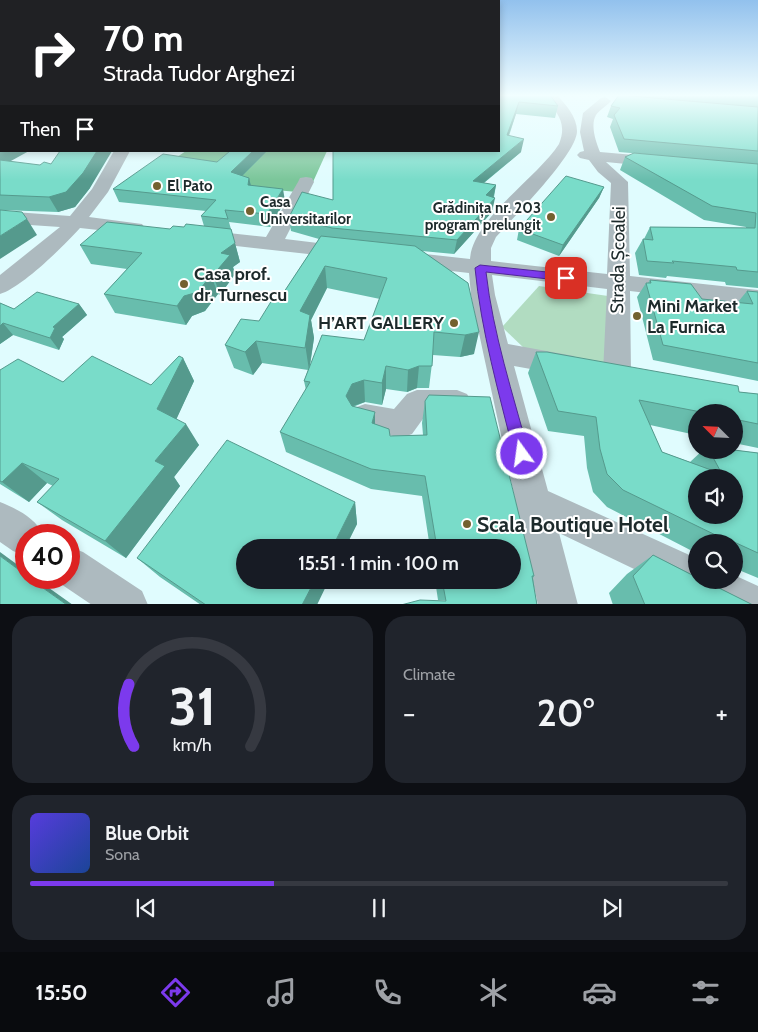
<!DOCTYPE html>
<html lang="en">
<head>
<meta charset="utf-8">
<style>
  :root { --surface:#171b24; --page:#20242c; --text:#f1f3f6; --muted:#9ea1a6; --line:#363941; --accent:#7c3aed }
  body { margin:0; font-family:Cabin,sans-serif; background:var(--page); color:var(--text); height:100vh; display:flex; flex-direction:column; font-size:19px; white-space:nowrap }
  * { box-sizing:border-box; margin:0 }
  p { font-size:16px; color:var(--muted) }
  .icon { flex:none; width:28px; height:28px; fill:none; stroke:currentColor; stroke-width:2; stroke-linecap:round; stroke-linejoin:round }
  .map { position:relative; height:604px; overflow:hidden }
  .sheet { display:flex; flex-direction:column; gap:12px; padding:12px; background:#0d0f14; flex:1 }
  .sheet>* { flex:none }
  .guide { position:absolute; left:0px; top:0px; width:500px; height:152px; box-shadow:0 2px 8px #0003; background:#202124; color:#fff; overflow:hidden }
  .needle { width:32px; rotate:294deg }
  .controls { position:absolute; left:688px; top:404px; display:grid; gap:10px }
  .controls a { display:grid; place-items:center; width:55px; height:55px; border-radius:50%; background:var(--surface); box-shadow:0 2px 8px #0003; font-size:25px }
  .speed { position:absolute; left:15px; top:524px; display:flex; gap:10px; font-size:25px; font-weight:700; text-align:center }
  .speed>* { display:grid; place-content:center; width:65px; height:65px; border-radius:50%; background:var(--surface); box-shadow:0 2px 8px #0003; line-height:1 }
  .speed .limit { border:8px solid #d22; background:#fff; color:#111 }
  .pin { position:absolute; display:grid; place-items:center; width:42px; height:42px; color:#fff; margin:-21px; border-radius:10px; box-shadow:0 2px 8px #0006 }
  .me { position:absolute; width:55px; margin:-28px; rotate:346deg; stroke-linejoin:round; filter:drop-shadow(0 0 4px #0008) }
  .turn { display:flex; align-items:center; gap:18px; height:105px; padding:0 20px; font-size:22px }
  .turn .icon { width:65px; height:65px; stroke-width:2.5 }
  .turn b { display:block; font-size:35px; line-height:42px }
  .then { display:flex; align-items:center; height:48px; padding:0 20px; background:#0003; gap:10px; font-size:19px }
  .big { font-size:38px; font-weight:600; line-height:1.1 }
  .sheet .card { flex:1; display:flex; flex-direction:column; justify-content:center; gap:8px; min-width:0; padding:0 18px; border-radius:20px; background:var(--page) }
  .sheet .dial { align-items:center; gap:0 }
  .dial svg { height:130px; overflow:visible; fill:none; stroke:var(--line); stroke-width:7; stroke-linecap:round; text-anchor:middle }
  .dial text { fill:var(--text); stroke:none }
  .song { display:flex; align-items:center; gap:15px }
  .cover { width:60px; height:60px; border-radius:8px; background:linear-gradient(135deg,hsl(250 70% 55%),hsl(220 70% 35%)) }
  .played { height:5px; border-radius:2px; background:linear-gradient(90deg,var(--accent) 35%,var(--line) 35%) }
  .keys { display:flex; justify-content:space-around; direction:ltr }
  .heat { display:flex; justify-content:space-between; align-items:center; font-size:28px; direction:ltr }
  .sheet .tiles { flex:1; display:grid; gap:12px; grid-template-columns:1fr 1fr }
  .card:last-child { grid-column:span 2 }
  .trip { position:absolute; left:236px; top:539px; width:285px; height:50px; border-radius:25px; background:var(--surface); box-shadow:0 2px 8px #0003; font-weight:600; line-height:50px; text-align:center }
  .dock { display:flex; height:80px; justify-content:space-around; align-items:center; background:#090b0e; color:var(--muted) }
  .dock .icon { width:35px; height:35px }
  .dock .selected { color:var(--accent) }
  .dock b { font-size:22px; color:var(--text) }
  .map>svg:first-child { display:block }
</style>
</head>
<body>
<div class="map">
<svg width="758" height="605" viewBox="0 0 758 605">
  <rect width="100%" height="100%" fill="#e0fcfe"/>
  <!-- green -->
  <path fill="#b1dcc1" d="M539,286L608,296V363L526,350L502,327Z"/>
  <!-- forest -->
  <path fill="#7bc69a" d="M186,151H327L308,193L180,181L171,161Z"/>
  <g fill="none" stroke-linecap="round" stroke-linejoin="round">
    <!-- minor -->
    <path fill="#adbabf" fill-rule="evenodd" d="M544,95H557C566,105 577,117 577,131C577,154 514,217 496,237L491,248V261L607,274L611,183L598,172L589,160L580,158L577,155L580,152L584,151L580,132L583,113L601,98L605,97L611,101C607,106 599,110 596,115C590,125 596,142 600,152L657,157L663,159L665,162L663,165L657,167L606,162L628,182L630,276L758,290V306L630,291L631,373L627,381L617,384L607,381L603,373L607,289L492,275L495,295L508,344L574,356L578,364L574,372L564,375L514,366L548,491L696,558V580H734V575L758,586V605H709L704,602L701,595L696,598L682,592L559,533L578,605H538L483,352L471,295L469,273L407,266L399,264L396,259L399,254L407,252L470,259C473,219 537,178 559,144C568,122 556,112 544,95Z
      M114,151H130L108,192L89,217L142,224L145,228L142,232L135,234L80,228C64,246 21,288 0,294V275L60,227L0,223V211L70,216L92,189Z
      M306,177L312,178L314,182L285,239L351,247L354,252L351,257L344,258L201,242L194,240L191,236L194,232L201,230L266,237L298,182L300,178Z
      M417,390H457L467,394L472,403L467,412L457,416H425L412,434L401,438L354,426L350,417L354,408L365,404L394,409L407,394Z
      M0,502C17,509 36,518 43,535H26V556L13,551L0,542Z
      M69,547L83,552L142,591L148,605H92L55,580L54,578H69Z"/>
  </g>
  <!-- wall -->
  <path fill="#68bdad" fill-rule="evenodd" d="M0,95L11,161L90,188L75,207L58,212L0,210Z
    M499,95L558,106L555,118L516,114L509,136L521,152L484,183L496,185L494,197L492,212L454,254L422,251L468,283L474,354L460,357L433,355L429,388H417L407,392L386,389L382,405L365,402L353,407L390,436L423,435L422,423L425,401L534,576L533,578L537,605L438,600L435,580H512V548H430L422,496L371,489L286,452L280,432L306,390L304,381L308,370L262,363L253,375L234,368L225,345L259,321L278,301L319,239L291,231L289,217L333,200ZM327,288L380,299L364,340L310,366L314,338L311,320Z
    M609,95H758V288L726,285L725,282L667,276L666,278L639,275L635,253L643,239H644L650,227L746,228V227L704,220L620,170L625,157L643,154L619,152L610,127L613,119L607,117L611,106L618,96Z
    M230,151H267L242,176L249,178L251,186L285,201L270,227L229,222L240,262L233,267L235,274L220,295L218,294L205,311L192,316L186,325L115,313L104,294L127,269L91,264L80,245L184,227L204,226L201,216L206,211L119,202L113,189L217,162Z
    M604,187L599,198L559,256L517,240L519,229Z
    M650,280L702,299L738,302L747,291L758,292V381L653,360L637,297L646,283H648Z
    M0,303L14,309L79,304L87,315L62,337L64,339L59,350L13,335L0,344Z
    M536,352L739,392L758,394V448L734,443V412H696V435L650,425L662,452L690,462L703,450H734L758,453V578L734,568V542H696V553L607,507L593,492L587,468L584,436L548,431L528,373Z
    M183,358L194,381L176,419L199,445L174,477L180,486L126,558L62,520L37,502L53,486L47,483L29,502L0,484V370L63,382L151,385Z
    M355,502L357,524L345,548H245L317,605H201L160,577L137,558Z
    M653,555L753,605H613L609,593L627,574Z"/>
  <!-- shaded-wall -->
  <path fill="#559a8d" d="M519,102L516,114L504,148L507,135Z
    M524,139L521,152L470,194L473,181Z
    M0,148H1V151H29L0,167Z
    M97,151H112L90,188L75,207L58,212L49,197Z
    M253,151H267L234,184L231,172Z
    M249,178L252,190L248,185Z
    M496,185L493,199L486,195Z
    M604,187L599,198L559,256L563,245Z
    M283,189L285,201L270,227L267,214Z
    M495,198L492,212L454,254L457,240Z
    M27,219L37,235L0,259V236Z
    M235,243L240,262L233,267L235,274L220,295L213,275L221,253Z
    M325,266L327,288L311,320L314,338L309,370L300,311Z
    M211,275L218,294L205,311L192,316L186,325L177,306L184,296Z
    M79,304L87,315L62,337L64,339L59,350L50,338L53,327Z
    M3,323L13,335L0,344V326Z
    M479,332L474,354L460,357L465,335Z
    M256,341L262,363L253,375L245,352Z
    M183,358L194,381L171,431L157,409Z
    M386,366V389L382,405V383Z
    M419,366L417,388L407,392L408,370Z
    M364,380L365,402L353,406L348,418L346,396L352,384Z
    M375,412V433L372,423Z
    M186,424L199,445L174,477L180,486L126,558L105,541L155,461Z
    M22,463L47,483L29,502L2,482Z
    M355,502L357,524L345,548H332Z
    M0,552L26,571V575L0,556Z
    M29,578H35L73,605H67Z
    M315,580H329L317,605H302Z"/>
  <!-- building -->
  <path fill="#79dcc9" stroke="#559a8d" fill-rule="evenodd" d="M0,95H1V148H0Z
    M499,95H550L558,106L519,102L507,135L524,139L473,181L496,185L486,195L495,198L457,240L332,228L289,217L302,192L333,200V151H499Z
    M619,95L758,107V151L624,139L614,115L620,108L611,106Z
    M60,151H97L83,173L66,192L49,197L0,195V160L40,165L44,162L51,164Z
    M230,151H253L231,172L249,178L248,185L283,189L267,214L225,210L228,219L201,216L216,200L113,189L163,154L217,162Z
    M634,153L758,164V272L737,270L736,267L672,261L674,263L647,261L643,239L653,240L650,227L755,228L756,213L712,206L625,157Z
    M566,176L604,187L563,245L519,229Z
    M0,210L22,212L27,219L0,236Z
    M107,222L170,229L173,226L184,227L186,224L231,229L235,243L221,253L230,255L213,275H211L198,292L184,296L177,306L104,294L142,253L80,245Z
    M321,236L415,246L468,283L479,332L465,335L434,332L432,366H419L408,370L386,366L382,383L364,380L352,384L346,396L352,406L375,412L372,423L389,429L390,436L427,435L425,401L429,395L490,397L534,576H532L537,605H401L420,600L446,601L442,580H512V548H437L425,476L371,469L280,432L310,382L304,381L322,335L364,340L387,278L325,266L300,311L310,315L305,348L256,341L245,352L225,345L241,319L259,321L272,300L278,301Z
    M650,280L691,284L702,299L753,304L747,291L758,292V363L663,345L646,283H651Z
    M37,292L79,304L53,327L55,328L50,338L3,323L0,326V303L14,309Z
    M536,352H547L738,386L739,392L758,394V424L734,419V412H701L639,400L662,452L722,474L709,450H734L758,453V553L734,542L731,541V542H730L623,490L607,474L600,449L596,417L558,411ZM696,478H734V515H696Z
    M92,356L151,385L179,356L183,358L157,409L186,424L155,461L165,466L105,541L37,502L59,479L22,463L2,482L0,481V370L18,359L63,382Z
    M227,440L355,502L332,548H245V580H315L302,605H206L137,558Z
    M653,555L696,577V580H703L753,605H645L633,576Z
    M0,556L26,575V578H29L67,605H0Z"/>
  <!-- sky -->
  <linearGradient id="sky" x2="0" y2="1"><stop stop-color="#92c1ed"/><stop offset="0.53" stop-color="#f1feff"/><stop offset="1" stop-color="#f1feff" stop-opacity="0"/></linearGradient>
  <rect width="758" height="180" fill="url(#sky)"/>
  <!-- route -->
  <path fill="#7c3aed" stroke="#51269a" d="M480,265L566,274L571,278L566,281L486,272C493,334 513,394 529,454L527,459L522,461L516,459L514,454C499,393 481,331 475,268Z"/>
  <!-- markers -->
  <g fill="#73612f" stroke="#fff" stroke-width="2">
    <circle cx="157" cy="186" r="5"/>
    <circle cx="250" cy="211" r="5"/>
    <circle cx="551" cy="217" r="5"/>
    <circle cx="184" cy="284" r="5"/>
    <circle cx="637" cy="316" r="5"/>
    <circle cx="454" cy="323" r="5"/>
    <circle cx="467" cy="524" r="5"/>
  </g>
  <g text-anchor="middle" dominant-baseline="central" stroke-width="4" stroke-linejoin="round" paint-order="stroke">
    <!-- far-poi labels -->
    <g font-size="15" font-weight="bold" fill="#1d2a2b" stroke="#fff" text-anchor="start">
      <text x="167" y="186">El Pato</text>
      <text x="260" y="202">Casa<tspan x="260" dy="17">Universitarilor</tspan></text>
      <text x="541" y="208" text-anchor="end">Grădinița nr. 203<tspan x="541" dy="17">program prelungit</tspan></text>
    </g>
    <!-- street labels -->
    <g font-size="18" fill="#1d2a2b" stroke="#fff">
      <text transform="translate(618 260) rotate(-89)">Strada Școalei</text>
    </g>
    <!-- poi labels -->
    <g font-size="18" font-weight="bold" fill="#1d2a2b" stroke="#fff" text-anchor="start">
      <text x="194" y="274">Casa prof.<tspan x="194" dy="21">dr. Turnescu</tspan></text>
      <text x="647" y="306">Mini Market<tspan x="647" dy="21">La Furnica</tspan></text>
      <text x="444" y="323" text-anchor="end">H’ART GALLERY</text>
    </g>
    <!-- near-poi labels -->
    <g font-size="21" font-weight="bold" fill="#1d2a2b" stroke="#fff" text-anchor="start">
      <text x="477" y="524">Scala Boutique Hotel</text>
    </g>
  </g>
</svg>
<div class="controls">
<a><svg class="needle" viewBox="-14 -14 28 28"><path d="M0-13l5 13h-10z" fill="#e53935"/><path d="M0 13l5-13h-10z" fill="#9ea1a6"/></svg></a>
<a><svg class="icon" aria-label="sound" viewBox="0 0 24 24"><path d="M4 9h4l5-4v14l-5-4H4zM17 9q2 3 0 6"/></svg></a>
<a><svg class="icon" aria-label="search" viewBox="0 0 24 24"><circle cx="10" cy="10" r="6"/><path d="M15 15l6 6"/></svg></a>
</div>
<div class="speed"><div class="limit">40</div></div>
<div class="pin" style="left:566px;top:278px;background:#d93025"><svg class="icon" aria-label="arrive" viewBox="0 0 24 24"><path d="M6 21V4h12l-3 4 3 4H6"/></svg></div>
<svg class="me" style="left:522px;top:454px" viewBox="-20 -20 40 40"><circle r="17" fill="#7c3aed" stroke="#fff" stroke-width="3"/><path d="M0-11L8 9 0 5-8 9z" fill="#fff"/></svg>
<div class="trip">15:51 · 1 min · 100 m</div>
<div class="guide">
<div class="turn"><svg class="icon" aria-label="right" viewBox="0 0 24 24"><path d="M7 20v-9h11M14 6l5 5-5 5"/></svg><div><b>70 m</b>Strada Tudor Arghezi</div></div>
<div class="then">Then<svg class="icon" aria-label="arrive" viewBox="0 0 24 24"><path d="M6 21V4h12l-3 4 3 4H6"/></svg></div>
</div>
</div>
<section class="sheet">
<div class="tiles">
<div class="card dial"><svg viewBox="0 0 100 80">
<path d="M14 69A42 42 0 1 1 86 69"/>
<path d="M14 69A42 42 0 0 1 11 31" stroke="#7c3aed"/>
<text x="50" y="56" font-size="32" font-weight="700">31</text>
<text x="50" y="72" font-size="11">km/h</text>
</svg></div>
<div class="card"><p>Climate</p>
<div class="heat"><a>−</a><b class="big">20°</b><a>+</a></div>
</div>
<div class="card">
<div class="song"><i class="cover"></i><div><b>Blue Orbit</b><p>Sona</p></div></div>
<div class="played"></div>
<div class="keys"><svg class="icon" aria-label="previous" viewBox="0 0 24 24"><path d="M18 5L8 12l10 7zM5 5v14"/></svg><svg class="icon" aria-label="pause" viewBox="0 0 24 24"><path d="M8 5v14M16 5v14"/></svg><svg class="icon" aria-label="next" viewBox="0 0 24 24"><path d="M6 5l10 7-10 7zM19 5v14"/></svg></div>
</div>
</div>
</section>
<nav class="dock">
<b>15:50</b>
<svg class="icon selected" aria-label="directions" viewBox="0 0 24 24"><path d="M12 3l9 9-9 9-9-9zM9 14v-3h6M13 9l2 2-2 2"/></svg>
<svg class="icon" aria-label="music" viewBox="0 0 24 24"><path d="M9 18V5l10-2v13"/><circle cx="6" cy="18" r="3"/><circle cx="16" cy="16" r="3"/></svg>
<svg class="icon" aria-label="phone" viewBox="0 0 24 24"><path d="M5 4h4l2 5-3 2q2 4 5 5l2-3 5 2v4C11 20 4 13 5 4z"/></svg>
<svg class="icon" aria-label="climate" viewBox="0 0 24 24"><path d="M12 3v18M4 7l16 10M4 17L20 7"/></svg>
<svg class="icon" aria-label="car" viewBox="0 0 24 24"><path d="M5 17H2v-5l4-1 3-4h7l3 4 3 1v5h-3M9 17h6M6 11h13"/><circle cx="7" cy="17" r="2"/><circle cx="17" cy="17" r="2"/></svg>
<svg class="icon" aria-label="filters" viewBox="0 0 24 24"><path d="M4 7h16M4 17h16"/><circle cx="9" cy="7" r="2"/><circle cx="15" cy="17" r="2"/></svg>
</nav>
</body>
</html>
